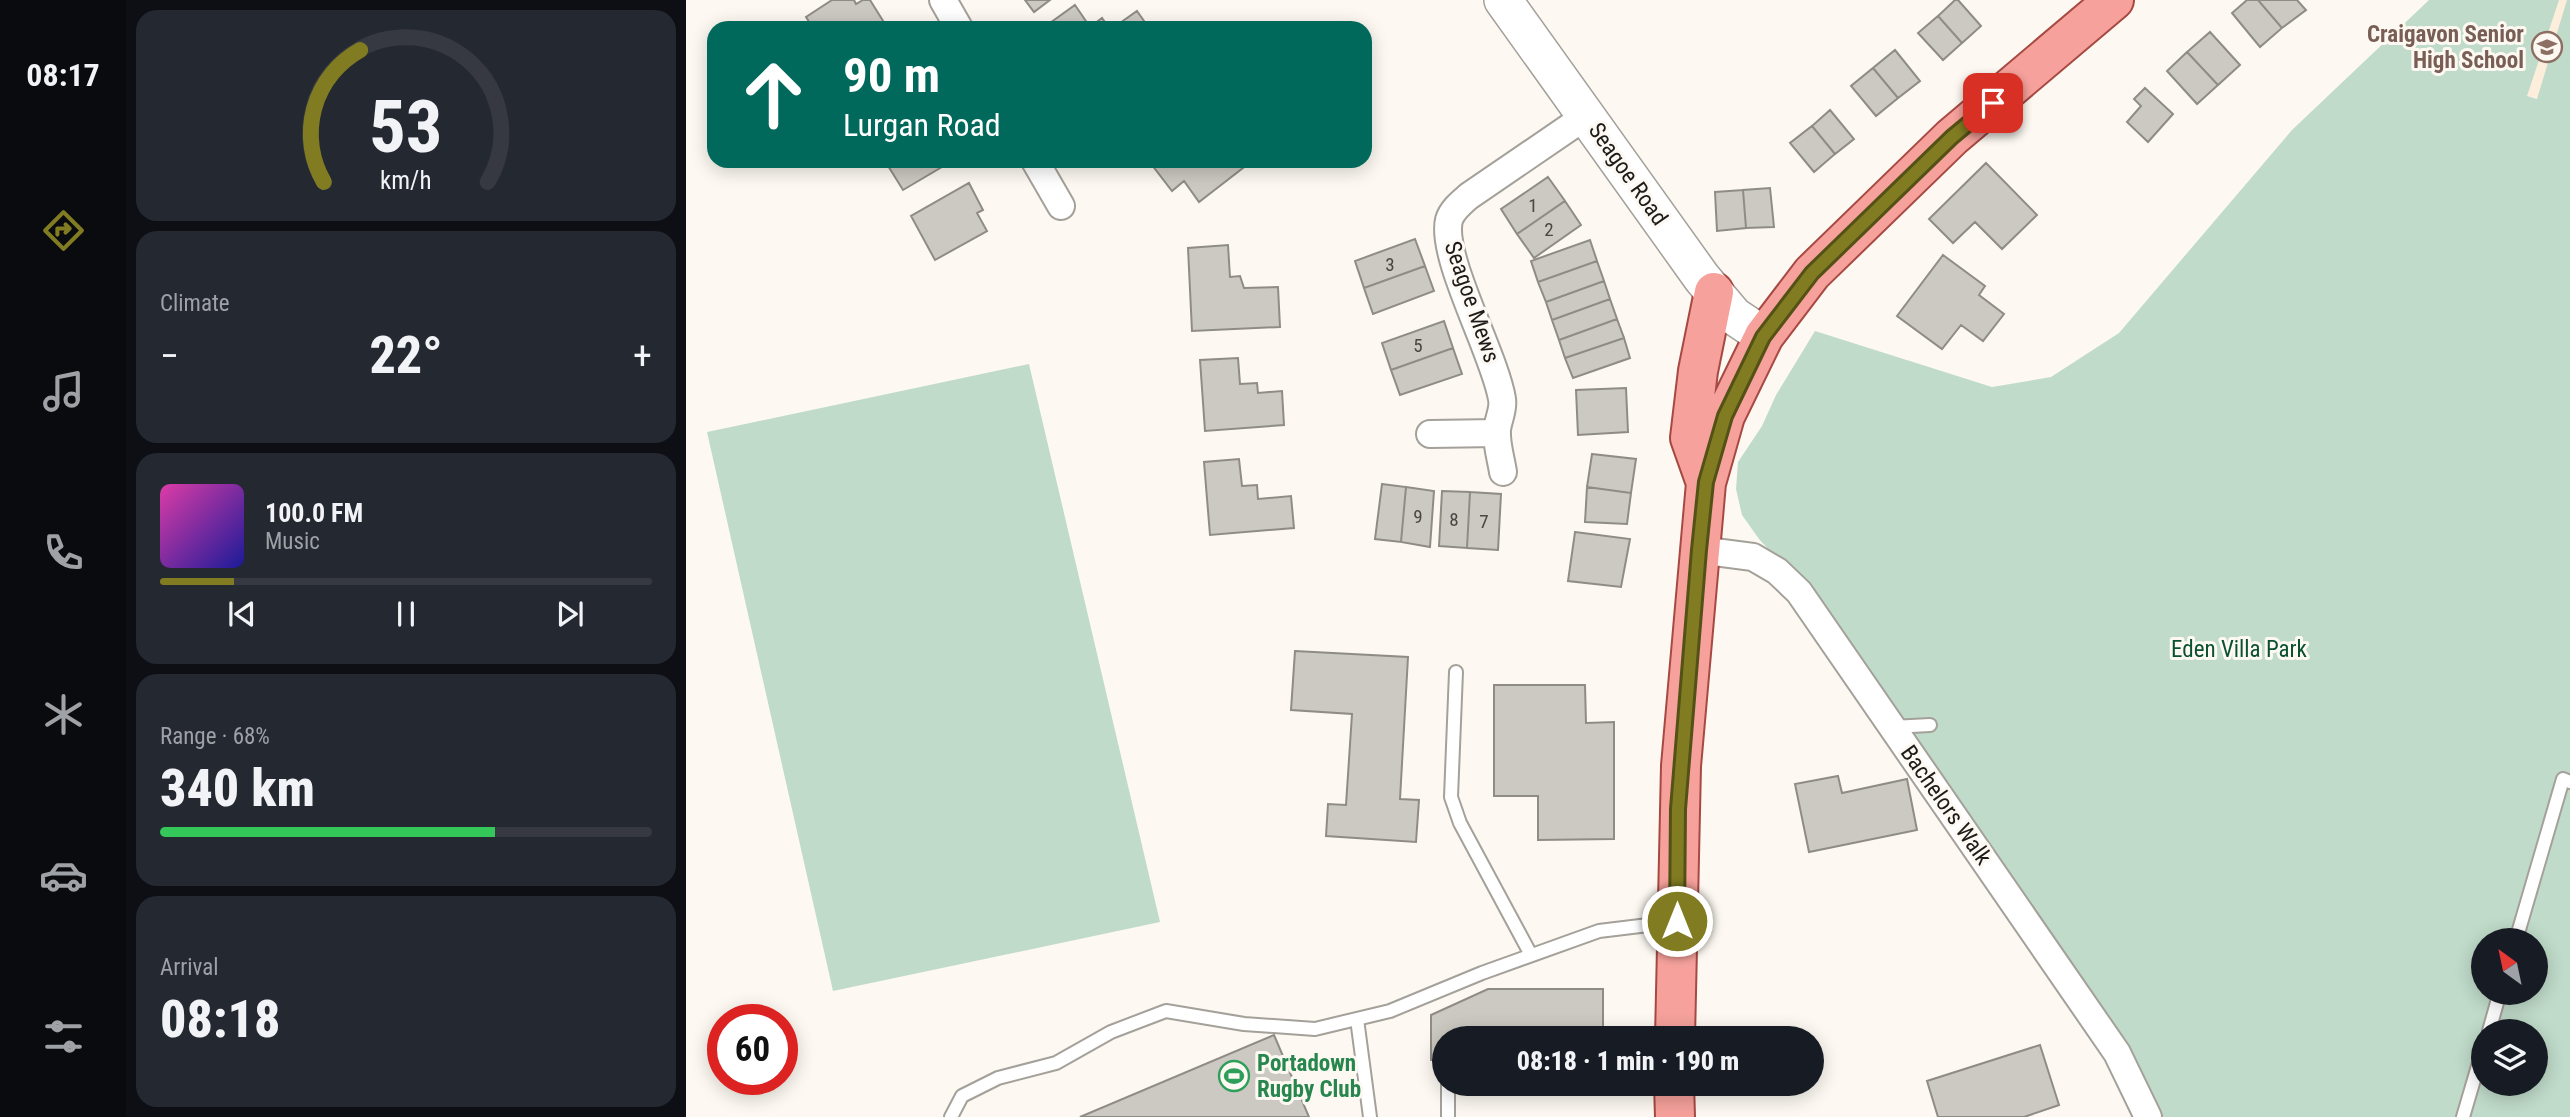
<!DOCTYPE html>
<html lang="en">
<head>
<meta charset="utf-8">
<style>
  :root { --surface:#171b24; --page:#242831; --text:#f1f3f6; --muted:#9ea1a6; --line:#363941; --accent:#817c22 }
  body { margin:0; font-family:"Roboto Condensed",sans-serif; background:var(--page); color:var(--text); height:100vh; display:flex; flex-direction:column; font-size:26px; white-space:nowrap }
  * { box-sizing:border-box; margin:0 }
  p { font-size:23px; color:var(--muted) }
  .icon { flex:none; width:38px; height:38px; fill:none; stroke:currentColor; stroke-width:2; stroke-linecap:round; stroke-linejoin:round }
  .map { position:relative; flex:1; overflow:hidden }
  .side { display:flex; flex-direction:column; gap:10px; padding:10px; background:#0d0f14; width:560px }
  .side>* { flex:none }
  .banner { position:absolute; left:21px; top:21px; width:665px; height:147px; border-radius:21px; box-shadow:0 4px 18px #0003; background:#00695c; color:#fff; overflow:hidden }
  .needle { width:46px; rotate:327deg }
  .fabs { position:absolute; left:1785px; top:928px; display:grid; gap:14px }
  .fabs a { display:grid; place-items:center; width:77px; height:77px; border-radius:50%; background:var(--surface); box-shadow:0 4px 18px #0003; font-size:35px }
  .speed { position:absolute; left:21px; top:1004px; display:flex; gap:14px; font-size:35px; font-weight:700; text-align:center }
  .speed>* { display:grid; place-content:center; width:91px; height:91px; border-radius:50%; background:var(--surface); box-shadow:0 4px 18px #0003; line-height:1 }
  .speed .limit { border:10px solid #d22; background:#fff; color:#111 }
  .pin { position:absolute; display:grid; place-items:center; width:60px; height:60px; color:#fff; margin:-30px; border-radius:14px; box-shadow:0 4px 10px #0006 }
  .me { position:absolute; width:77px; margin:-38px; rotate:0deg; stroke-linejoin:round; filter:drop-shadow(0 0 5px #0008) }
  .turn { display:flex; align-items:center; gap:24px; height:147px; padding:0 21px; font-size:32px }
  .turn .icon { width:91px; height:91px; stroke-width:2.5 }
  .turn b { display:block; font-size:49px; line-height:60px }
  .big { font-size:52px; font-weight:800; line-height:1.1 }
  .side .tile { flex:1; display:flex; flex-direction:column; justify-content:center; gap:10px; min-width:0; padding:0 24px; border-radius:21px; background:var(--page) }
  .side .dial { align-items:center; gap:0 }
  .dial svg { height:182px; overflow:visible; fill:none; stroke:var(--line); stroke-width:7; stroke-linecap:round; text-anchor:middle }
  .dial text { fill:var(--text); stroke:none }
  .song { display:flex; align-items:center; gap:21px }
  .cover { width:84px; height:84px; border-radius:10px; background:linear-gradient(135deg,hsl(320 70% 55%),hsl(240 70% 35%)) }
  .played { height:7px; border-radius:4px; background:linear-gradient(90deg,var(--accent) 15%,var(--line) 15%) }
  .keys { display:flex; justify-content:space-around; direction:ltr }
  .heat { display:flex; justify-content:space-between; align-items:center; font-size:38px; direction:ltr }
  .charge { height:10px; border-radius:5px; background:linear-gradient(90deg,#34c759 68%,var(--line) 0) }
  .trip { position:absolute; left:746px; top:1026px; width:392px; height:70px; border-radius:35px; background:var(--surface); box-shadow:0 4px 18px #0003; font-weight:800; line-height:70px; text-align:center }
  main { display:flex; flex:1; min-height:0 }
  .dock { display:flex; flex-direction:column; width:126px; justify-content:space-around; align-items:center; background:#090b0e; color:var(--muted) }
  .dock .icon { width:49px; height:49px }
  .dock .selected { color:var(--accent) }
  .dock b { font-size:32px; color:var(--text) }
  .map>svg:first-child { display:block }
</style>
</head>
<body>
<main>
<nav class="dock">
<b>08:17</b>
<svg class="icon selected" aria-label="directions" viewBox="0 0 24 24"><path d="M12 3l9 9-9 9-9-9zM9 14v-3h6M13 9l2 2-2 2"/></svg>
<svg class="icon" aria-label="music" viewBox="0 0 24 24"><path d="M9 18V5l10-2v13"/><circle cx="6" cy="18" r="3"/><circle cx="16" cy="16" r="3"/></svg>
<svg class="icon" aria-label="phone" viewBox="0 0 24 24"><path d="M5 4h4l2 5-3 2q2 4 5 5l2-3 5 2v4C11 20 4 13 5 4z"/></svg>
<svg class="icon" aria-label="climate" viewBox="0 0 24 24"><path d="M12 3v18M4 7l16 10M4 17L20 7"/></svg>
<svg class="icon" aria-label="car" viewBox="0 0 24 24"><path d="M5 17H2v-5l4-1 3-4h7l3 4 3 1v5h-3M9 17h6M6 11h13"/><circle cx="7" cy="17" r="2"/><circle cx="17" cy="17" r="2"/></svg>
<svg class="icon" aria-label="filters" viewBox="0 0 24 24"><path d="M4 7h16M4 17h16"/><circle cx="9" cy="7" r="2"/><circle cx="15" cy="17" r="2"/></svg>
</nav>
<section class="side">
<div class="tile dial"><svg viewBox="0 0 100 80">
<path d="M14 69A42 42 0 1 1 86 69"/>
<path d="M14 69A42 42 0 0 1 30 11" stroke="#817c22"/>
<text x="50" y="56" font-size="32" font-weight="700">53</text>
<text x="50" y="72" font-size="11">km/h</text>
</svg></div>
<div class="tile"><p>Climate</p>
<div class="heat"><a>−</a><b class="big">22°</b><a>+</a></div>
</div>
<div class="tile">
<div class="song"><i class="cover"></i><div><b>100.0 FM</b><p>Music</p></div></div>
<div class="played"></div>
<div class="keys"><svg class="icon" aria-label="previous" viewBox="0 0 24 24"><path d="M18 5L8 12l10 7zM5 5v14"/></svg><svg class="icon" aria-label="pause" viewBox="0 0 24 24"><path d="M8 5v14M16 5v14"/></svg><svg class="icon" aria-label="next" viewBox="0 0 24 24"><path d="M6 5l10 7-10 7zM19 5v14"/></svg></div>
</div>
<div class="tile"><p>Range · 68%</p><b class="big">340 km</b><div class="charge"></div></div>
<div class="tile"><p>Arrival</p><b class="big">08:18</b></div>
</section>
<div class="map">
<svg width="1884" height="1117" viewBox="0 0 1884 1117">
  <rect width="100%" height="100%" fill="#fdf9f2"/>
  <!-- education -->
  <path fill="#fdeddb" d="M1851,0H1884L1852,98L1827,94Z"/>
  <!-- green -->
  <path fill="#c0dbca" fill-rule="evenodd" d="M1743,0H1873L1841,96L1851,99L1881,0H1884V1117H1462L1100,569L1073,539L1056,515L1050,489L1052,462L1076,426L1090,395L1129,331L1306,387L1365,377L1433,333L1606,130ZM1797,940H1850V992H1797ZM1797,1031H1850V1083H1797Z
    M343,364L474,922L147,991L21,432Z"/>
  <!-- building -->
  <path fill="#ccc9c2" stroke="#8f8c86" stroke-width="2" d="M146,0H168L170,4L177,0H184L199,24L193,28H127L120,17Z
    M339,0H364L348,12Z
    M1269,0H1272L1295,26L1276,43L1252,16Z
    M1561,0H1572L1596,28L1574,47L1546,13Z
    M1572,0H1611L1620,10L1596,28Z
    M389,5L404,27L416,18L423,28H357Z
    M451,11L463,28H427Z
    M1252,16L1276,43L1257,60L1232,33Z
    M1524,32L1554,65L1532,85L1501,52Z
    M1209,50L1234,81L1212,98L1187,68Z
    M1501,52L1532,85L1511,104L1481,71Z
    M1187,68L1212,98L1190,116L1165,86Z
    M1459,88L1487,114L1462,142L1441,122L1455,106L1448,99Z
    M1144,110L1168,139L1149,154L1126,126Z
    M1126,126L1149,154L1128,172L1104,143Z
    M199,161H266L217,190Z
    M472,161H566L513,202L498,181L486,191L466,165Z
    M1300,163L1351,215L1316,249L1289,222L1267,243L1243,219Z
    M862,177L879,201L831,234L815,209Z
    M283,183L297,210L291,213L301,231L249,260L225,216Z
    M1084,188L1088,227L1060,228L1057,190Z
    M1057,190L1060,228L1031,231L1029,192Z
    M879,201L895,225L848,258L831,234Z
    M729,239L739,266L678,288L669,261Z
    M904,240L911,261L852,282L845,261Z
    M542,245L544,277L554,276L558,288L592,287L594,327L506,331L502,248Z
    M1257,255L1299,286L1293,295L1318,314L1297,341L1275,325L1256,349L1211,316Z
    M911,261L918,281L860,302L852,282Z
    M739,266L748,291L687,314L678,288Z
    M918,281L924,299L866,320L860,302Z
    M924,299L931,319L873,340L866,320Z
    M931,319L938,338L879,358L873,340Z
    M758,321L767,348L705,370L696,343Z
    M938,338L944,358L887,378L879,358Z
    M767,348L776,374L714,395L705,370Z
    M552,358L554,384L571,383L572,393L596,391L598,425L519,431L514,360Z
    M940,388L942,432L892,435L890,390Z
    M906,454L950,459L945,493L901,487Z
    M553,459L556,486L571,485L572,499L605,496L608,528L524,535L518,462Z
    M696,484L720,487L715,542L689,539Z
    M720,487L748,491L744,547L715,542Z
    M901,487L945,493L941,524L899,522Z
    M756,491L784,492L781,548L753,546Z
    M784,492L815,494L812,550L781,548Z
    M889,532L944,539L935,587L882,581Z
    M609,651L722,657L714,799L733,800L730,842L640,836L642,804L660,805L666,714L605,710Z
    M808,685H899L900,723L928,722V839L852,840V796H808Z
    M1152,776L1156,793L1221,779L1231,830L1123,852L1109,784Z
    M802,989H917V1038H758V1059L745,1060V1015Z
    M588,1035L623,1117H394Z
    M1354,1045L1373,1105L1338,1117H1252L1241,1081Z"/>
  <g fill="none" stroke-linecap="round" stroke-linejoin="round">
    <!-- service casing -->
    <g stroke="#a4a09a" stroke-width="16">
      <path id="service" d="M770,672L765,797L774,823L845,955
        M1206,727L1244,725
        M1830,940L1877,779L1884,782
        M671,1019L684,1117
        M1803,1031L1814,992
        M762,1083V1117
        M265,1117L276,1096L312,1078L370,1063L425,1032L480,1011L558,1024L629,1029L704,1011L796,973L913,931L987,922
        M1777,1117L1797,1049"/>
    </g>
    <!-- minor casing -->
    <g stroke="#a4a09a" stroke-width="30">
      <path id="minor" d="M257,0L273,28
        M349,161L375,206
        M744,434L811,433
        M817,472C815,459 810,443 811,430C812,420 818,409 816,399C809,355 754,257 763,220C766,210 775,203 783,196L900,116
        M1013,550L1067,557L1091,571L1113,592L1431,1053L1462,1117"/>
    </g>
    <!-- secondary casing -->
    <g stroke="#a4a09a" stroke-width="40">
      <path id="secondary" d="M817,0L1016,278L1048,316L1078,336"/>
    </g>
    <!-- primary casing -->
    <g stroke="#a64943" stroke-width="42">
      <path id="primary" d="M1020,483L1004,438L1012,371L1028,292
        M989,1038L995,766L1020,483L1039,416L1078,336L1126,273L1266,137L1428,0
        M988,1083L989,1117"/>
    </g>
    <!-- service -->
    <use href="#service" stroke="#fff" stroke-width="12"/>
    <!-- minor -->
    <use href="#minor" stroke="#fff" stroke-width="26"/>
    <!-- secondary -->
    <use href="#secondary" stroke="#fff" stroke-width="37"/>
    <!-- primary -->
    <use href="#primary" stroke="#f6a19b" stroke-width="38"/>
  </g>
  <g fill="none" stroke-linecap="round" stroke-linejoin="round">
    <!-- route casing -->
    <g stroke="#545116" stroke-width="18">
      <path id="route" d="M991,921L992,809L1013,550L1020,482L1039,416L1077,337L1126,273L1266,137L1307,103"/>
    </g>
    <!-- route -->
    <use href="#route" stroke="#817c22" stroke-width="12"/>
  </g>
  <!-- icons -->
  <defs>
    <g id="school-ring" transform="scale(1.575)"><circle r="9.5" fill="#fdf9f2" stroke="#8d6e63" stroke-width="1.5"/><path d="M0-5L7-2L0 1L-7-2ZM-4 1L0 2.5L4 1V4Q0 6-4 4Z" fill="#8d6e63"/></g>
    <g id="stadium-ring" transform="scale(1.575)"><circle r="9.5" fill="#fdf9f2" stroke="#2e9e5b" stroke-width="1.5"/><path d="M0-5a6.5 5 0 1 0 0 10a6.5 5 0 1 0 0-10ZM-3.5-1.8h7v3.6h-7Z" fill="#2e9e5b"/></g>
  </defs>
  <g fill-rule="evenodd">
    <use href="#school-ring" x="1861" y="47"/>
    <use href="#stadium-ring" x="548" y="1076"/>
  </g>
  <g text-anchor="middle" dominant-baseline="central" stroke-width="6" stroke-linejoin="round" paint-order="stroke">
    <!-- number labels -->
    <g font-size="19" fill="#494643">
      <text x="847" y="205">1</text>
      <text x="863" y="229">2</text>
      <text x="704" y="264">3</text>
      <text x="732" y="345">5</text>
      <text x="732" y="516">9</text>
      <text x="768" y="519">8</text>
      <text x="798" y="521">7</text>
    </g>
    <!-- education labels -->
    <g font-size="23" font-weight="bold" fill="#785e54" stroke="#fdf9f2" text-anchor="end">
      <text x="1838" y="34">Craigavon Senior<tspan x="1838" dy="26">High School</tspan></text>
    </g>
    <!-- street labels -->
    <g font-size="23" fill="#1d1b19" stroke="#fdf9f2">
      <text transform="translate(942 174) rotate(55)">Seagoe Road</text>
      <text transform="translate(786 302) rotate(71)">Seagoe Mews</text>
      <text transform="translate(1260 805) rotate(55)">Bachelors Walk</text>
    </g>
    <!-- park labels -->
    <g font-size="23" fill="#0a5131" stroke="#fdf9f2">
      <text x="1553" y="649">Eden Villa Park</text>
    </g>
    <!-- leisure labels -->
    <g font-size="23" font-weight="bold" fill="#27864d" stroke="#fdf9f2" text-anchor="start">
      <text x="571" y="1063">Portadown<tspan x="571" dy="26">Rugby Club</tspan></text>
    </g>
  </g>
</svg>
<div class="fabs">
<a><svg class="needle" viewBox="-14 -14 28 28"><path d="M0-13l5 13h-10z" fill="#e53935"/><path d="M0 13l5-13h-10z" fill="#9ea1a6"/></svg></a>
<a><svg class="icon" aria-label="layers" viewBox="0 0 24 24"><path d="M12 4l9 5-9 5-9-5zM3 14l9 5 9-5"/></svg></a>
</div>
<div class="speed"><div class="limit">60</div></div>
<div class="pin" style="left:1307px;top:103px;background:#d93025"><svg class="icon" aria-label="arrive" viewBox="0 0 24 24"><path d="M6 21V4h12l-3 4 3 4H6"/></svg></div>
<svg class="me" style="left:991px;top:921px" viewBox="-20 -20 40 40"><circle r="17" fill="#817c22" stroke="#fff" stroke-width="3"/><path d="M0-11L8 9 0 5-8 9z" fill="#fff"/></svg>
<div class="trip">08:18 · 1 min · 190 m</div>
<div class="banner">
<div class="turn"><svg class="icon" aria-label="ahead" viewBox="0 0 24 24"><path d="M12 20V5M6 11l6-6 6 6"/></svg><div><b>90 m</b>Lurgan Road</div></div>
</div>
</div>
</main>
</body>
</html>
